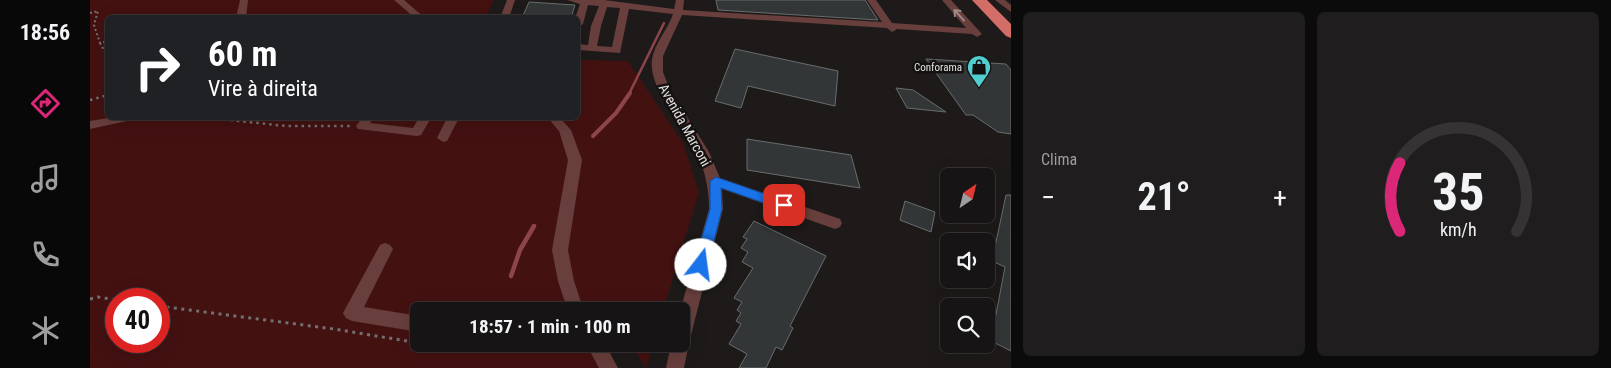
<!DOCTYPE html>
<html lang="pt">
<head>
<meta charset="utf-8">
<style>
  :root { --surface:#161414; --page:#1f1d1d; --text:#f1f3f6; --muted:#9e9ea0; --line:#353334; --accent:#db2777 }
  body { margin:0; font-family:"Roboto Condensed",sans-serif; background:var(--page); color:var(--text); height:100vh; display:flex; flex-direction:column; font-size:19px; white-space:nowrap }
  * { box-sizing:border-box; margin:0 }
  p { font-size:16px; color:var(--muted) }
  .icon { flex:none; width:28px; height:28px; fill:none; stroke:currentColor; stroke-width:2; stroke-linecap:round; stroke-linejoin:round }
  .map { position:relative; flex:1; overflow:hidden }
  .panel { display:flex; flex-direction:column; gap:12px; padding:12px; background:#0c0b0b; width:600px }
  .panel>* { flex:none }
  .top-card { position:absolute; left:15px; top:15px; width:475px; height:105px; border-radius:8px; box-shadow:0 5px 20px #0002,0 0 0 1px var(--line); background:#202124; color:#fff; overflow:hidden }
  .needle { width:32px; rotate:35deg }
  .fabs { position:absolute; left:850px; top:168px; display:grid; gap:10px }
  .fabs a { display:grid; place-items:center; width:55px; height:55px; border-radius:8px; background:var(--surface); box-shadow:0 5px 20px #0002,0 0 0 1px var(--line); font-size:25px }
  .speed { position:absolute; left:15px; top:288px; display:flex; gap:10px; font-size:25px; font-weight:700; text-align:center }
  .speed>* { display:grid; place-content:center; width:65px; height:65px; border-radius:50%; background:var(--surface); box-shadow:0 5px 20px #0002,0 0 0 1px var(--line); line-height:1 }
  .speed .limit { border:8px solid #d22; background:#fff; color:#111 }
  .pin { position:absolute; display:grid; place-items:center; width:42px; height:42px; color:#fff; margin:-21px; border-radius:10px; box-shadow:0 2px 8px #0006 }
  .me { position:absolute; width:55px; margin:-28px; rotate:15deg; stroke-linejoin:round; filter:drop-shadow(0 0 4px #0008) }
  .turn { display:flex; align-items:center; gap:18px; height:105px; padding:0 20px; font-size:22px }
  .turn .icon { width:65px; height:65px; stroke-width:2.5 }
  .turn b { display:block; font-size:35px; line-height:42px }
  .big { font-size:38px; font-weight:700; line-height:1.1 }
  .panel .widget { flex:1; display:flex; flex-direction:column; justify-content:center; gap:8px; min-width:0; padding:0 18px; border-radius:8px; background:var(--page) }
  .panel .dial { align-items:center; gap:0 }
  .dial svg { height:130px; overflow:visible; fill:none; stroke:var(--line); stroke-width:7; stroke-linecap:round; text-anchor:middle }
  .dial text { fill:var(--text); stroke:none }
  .heat { display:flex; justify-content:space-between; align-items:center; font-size:28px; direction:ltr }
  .panel .tiles { flex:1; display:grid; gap:12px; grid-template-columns:repeat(2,1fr) }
  .trip { position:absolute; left:320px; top:302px; width:280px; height:50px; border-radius:8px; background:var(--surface); box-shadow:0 5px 20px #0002,0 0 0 1px var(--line); font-weight:700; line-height:50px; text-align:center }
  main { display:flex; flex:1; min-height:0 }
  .menu { display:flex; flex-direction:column; width:90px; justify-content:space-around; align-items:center; background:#090808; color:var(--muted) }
  .menu .icon { width:35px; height:35px }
  .menu .active { color:var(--accent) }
  .menu b { font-size:22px; color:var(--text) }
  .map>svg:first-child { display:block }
</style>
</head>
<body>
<main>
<nav class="menu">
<b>18:56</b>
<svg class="icon active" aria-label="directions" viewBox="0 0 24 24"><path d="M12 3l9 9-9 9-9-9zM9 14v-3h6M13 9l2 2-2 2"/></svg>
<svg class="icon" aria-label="music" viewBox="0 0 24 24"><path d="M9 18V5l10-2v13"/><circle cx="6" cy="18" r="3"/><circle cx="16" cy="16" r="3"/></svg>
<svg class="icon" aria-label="phone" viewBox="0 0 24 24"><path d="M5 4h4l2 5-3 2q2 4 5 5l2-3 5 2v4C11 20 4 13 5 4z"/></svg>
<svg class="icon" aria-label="climate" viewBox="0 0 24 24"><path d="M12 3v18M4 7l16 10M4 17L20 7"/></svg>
</nav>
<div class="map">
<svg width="921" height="368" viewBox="0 0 921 368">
  <rect width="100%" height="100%" fill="#1e1a1a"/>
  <!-- green -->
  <path fill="#411" fill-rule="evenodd" d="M0,0H404L395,18H18V118H488V60L538,61L593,143L609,192L573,311H329V344H530L510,368H0ZM26,299H69V341H26Z
    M540,344H563L556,368Z"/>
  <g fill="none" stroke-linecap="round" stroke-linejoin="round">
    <!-- stream-far2 -->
    <path stroke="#8c444d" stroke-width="2.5" d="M539,94L574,23"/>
    <!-- stream-far1 -->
    <path stroke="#8c444d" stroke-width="4" d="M503,136L526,113L540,93"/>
    <!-- stream -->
    <path stroke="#8c444d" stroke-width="4.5" d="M421,276L430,250L444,226"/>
  </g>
  <!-- building -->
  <path fill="#333636" stroke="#696d6d" d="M626,0H775L788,20L628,10Z
    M439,2L485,5L481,18H432Z
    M645,49L748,71L745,106L658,86L651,108L625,101Z
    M836,59L916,64L921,70V134L908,132L883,115H876Z
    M806,88L823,90L856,112L817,108Z
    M657,139L761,155L770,188L657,170Z
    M916,195H921V351L901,341L915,267L902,261Z
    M815,201L845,212L841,232L810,220Z
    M664,221L736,256L700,326L703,328L692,350L686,347L676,368H649L657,354L639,344L651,324L646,321L651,313L647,310L652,302L644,298L663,268L652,262L658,252L651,248L657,239L653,237Z"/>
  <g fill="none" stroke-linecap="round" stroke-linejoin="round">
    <!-- path-far2 -->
    <path stroke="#737070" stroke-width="2" stroke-dasharray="2 2.5" stroke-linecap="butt" d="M0,13L8,11L4,25L10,43L18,41
      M10,43L18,57"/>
    <!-- path-far1 -->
    <path stroke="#737070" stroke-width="2.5" stroke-dasharray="2.5 4" stroke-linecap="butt" d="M0,100L18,95
      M121,118L196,126H260"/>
    <!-- path -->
    <path stroke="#737070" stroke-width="3" stroke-dasharray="3 4.5" stroke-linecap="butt" d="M0,299L8,297L26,300
      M69,306L244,329L329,343
      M336,344L351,346L355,344"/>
    <!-- minor -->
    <path fill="#683f3c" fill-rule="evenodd" d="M150,0H158L156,18H146Z
      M304,0H314L335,18H325Z
      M417,0H425L419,18H410Z
      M477,0H514L584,9L586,0H594L593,10L792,22L777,0H786L802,23L876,28L852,0H861L892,34L887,37L882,34L807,29L802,32L797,28L592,15L573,56V72L580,90L619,152L630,178L750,219L752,223L750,227L745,229L632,189L633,209L599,343L594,368H576L581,344H591L590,311L619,209C619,189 615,171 607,153C594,127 558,88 562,60C564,43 578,30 583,14L539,9L530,53L488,50V44L498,45L501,26L509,6L498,5L493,24L488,27V18H485L490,4ZM517,7L530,8L522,47L507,46L511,26Z
      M905,0H915L921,5V12Z
      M18,118H39L37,121L0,129V121Z
      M272,118H284L280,123L323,128L329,118H341L331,135L327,136L268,129L266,126Z
      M357,118H369L357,141L353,142L347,138Z
      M458,118H470L481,130L492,160L478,250L484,281L494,311H478L468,281L462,250L478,160L469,131Z
      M295,243L300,245L303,249L274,307L329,316V332L262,321L256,318L253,313L290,245Z
      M496,344H515L528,368H509Z"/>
    <!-- highway -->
    <path fill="#d36d68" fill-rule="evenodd" d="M882,0H897L921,24V38L916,36Z"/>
  </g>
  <!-- one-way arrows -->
  <defs><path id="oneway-shaft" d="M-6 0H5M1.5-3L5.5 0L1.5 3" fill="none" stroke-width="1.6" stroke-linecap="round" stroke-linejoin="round" transform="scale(1.25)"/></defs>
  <use stroke="#9f8886" href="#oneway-shaft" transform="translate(869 15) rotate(-132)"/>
  <!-- route -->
  <path fill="#1a73e8" stroke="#114b97" d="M626,177L698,202L699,205L694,210L631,188L632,209L618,265L616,269L611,270L606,269L604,265L620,209V181Z"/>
  <!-- icons -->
  <defs>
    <g id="shop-pin" transform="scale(1.25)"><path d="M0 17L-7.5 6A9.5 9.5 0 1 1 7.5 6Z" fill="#52cdcf" stroke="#151111"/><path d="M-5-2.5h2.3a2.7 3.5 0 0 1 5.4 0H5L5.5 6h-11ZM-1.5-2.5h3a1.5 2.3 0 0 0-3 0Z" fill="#111"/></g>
  </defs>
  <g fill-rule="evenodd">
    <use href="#shop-pin" x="889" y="67"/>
  </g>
  <g text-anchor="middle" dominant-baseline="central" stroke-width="5" stroke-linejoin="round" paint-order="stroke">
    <!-- far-poi labels -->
    <g font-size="11" fill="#e3e1e1" stroke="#151111" text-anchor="end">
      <text x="872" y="67">Conforama</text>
    </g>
    <!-- street labels -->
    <g font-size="14" fill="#e3e1e1" stroke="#151111">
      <text transform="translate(595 125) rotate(61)">Avenida Marconi</text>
    </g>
  </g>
</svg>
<div class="fabs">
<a><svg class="needle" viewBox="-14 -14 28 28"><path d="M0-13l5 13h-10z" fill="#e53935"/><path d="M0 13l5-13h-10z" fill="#9e9ea0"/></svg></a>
<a><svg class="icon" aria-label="sound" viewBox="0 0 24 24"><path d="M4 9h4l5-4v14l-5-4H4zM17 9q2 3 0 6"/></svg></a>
<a><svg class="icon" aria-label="search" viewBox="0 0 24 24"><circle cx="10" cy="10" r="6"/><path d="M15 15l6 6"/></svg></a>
</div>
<div class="speed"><div class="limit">40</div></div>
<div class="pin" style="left:694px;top:205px;background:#d93025"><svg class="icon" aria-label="arrive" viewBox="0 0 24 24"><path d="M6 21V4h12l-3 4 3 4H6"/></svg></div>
<svg class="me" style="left:611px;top:265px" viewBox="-20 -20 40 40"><circle r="19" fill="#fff"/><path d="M0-13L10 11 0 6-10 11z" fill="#1a73e8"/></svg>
<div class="trip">18:57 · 1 min · 100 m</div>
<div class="top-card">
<div class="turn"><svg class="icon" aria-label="right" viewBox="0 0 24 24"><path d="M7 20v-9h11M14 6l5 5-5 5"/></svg><div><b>60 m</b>Vire à direita</div></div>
</div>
</div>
<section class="panel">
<div class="tiles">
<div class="widget"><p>Clima</p>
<div class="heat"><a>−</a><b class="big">21°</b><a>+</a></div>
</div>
<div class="widget dial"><svg viewBox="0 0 100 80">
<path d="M14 69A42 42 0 1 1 86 69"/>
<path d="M14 69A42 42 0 0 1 14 27" stroke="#db2777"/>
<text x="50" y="56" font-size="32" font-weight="700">35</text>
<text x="50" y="72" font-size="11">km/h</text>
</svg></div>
</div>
</section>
</main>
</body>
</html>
